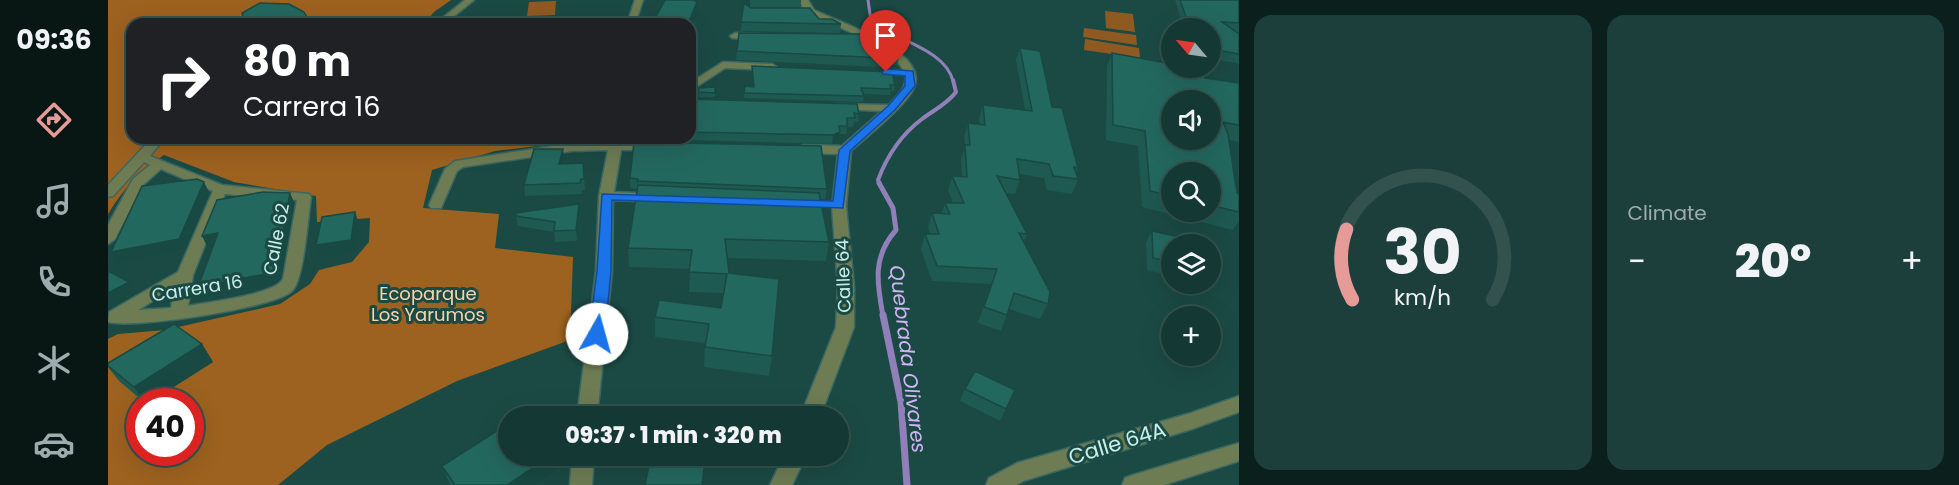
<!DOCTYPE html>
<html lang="en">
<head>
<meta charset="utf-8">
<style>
  :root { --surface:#143833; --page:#1d3f3b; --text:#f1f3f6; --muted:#9dacac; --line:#33524e; --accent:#e69b98 }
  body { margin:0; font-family:Poppins,sans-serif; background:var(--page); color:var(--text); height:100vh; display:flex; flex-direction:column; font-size:22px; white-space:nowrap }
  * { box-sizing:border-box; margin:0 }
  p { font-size:20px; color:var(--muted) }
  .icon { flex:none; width:33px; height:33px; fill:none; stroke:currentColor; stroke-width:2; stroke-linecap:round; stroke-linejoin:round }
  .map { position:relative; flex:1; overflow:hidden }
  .panel { display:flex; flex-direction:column; gap:15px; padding:15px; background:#0b1f1c; width:720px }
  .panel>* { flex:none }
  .hud { position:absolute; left:18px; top:18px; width:570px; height:126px; border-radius:18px; box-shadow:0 6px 24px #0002,0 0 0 2px var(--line); background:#202124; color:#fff; overflow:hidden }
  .needle { width:39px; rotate:299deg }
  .controls { position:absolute; left:1053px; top:18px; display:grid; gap:12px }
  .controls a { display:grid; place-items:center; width:60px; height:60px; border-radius:50%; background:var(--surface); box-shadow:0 6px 24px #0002,0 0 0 2px var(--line); font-size:30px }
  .speed { position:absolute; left:18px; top:388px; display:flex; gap:12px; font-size:30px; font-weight:700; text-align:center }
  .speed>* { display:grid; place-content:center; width:78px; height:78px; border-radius:50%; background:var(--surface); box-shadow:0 6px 24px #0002,0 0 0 2px var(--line); line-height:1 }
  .speed .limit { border:9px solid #d22; background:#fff; color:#111 }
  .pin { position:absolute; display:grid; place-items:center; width:51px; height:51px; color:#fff; margin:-62px -26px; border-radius:50% 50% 50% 0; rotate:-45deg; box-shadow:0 0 6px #0007 }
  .pin .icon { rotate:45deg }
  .me { position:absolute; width:66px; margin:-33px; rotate:7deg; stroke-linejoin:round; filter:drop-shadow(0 0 4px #0008) }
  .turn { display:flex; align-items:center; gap:21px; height:126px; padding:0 18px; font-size:27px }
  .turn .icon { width:78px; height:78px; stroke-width:2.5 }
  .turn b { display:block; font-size:42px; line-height:51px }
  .big { font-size:45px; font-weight:800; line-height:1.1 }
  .panel .widget { flex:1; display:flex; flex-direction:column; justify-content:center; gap:9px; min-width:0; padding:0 21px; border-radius:18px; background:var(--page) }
  .panel .dial { align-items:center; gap:0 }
  .dial svg { height:156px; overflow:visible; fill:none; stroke:var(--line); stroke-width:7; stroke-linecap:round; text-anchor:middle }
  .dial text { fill:var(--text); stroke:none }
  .heat { display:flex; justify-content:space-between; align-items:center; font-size:33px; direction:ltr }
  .panel .tiles { flex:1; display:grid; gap:15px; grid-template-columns:repeat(2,1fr) }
  .trip { position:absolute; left:390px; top:406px; width:351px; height:60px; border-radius:30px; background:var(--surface); box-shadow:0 6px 24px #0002,0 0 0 2px var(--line); font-weight:800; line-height:60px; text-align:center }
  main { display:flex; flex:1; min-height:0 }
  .dock { display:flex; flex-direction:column; width:108px; justify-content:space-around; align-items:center; background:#081614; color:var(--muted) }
  .dock .icon { width:42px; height:42px }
  .dock .active { color:var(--accent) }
  .dock b { font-size:27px; color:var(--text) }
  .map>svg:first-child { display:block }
</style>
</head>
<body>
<main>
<nav class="dock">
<b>09:36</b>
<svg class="icon active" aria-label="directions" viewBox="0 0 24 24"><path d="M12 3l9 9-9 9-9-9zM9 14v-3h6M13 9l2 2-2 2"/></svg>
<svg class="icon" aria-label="music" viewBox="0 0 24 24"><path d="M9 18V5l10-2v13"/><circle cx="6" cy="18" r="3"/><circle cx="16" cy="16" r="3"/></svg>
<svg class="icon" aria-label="phone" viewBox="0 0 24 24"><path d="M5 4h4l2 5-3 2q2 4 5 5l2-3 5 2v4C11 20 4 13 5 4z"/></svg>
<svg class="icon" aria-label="climate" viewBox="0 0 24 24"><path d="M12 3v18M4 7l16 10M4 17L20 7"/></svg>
<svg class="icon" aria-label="car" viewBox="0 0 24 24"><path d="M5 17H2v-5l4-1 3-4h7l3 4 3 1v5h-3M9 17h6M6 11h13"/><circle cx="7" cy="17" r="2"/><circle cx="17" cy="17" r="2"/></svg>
</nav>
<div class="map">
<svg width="1131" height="485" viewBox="0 0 1131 485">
  <rect width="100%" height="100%" fill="#1b4a44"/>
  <!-- green -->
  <path fill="#8f5a22" d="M448,1L447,15L419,16L421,2Z
    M997,11L1025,14L1027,32L998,28Z
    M976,28L1028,35L1029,45L975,37Z
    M977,39L1031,48L1032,58L976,50Z"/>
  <!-- forest -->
  <path fill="#9d6220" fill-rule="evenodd" d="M0,0H343L326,12L316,24H24V138H495L387,151L324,170L315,208L391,214L387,248L465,257L462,340L349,381L219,445L170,485H0V339L10,334L57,330L172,304L202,284L211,270L244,262L261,242L262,218L209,222L208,196L126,182L56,155C32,171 15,189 0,214ZM32,402H82V453H32Z"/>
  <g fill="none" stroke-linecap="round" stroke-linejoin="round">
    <!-- stream-far3 -->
    <path stroke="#917fba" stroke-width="3" d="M760,0L763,21C787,40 837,49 845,81"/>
    <!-- stream-far2 -->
    <path stroke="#917fba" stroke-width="4" d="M772,184L770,180C779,156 794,134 814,119C826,110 839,104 848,92L845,80"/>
    <!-- stream-far1 -->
    <path stroke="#917fba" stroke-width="5" d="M771,183L785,208L788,230C764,257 769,283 775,316"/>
    <!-- stream -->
    <path stroke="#917fba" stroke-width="7" d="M775,315L793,402L799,485"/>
    <!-- minor casing -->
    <g stroke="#3a6862" stroke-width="3">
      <path id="minor" d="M357,0H366L336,24H327Z
        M527,0H535L527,24H519Z
        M692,0H700L706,10C730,22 817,49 807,85C803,102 757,138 743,151L738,206L746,287V327L712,417H692L728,327L730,287L724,206L730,154L695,153L689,149L695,145L734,146L774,111L730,109L726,108V104L781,105C785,99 794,93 796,86C810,53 721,24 700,14L694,7Z
        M627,33L652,34L657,37L652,40L624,38L622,36Z
        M615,62L664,64L669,67L664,70L617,68L582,91V83Z
        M44,138H57L42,156L114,185L201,194L203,197C200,216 196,280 184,291C168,308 24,329 0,322L1,312L70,272L105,191L53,169L36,184L7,239L0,244V225L25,179L42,165L36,162L5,196L0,197V185ZM117,194L189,200L175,279C166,295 100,302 80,306L85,275ZM66,288L63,308L30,310Z
        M503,138H515L514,143L545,142L551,146L545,150H513L506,192L548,194L555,198L548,202L505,200L504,271L489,417H469L488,271L491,196L500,150L464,151L355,167L349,171L333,208H323L321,205L337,169L347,161L464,143H502Z
        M1131,396V412L1084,429L915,481L908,485H878L881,478L909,463L1083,413Z
        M1131,443V461L1056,485H1014L1017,478L1025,475Z
        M464,456H486L484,485H462Z
        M676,456H698L684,485H662Z"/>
    </g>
    <!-- minor -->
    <use href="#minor" fill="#6e7c54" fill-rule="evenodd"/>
  </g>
  <!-- wall -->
  <path fill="#1e5952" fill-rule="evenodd" d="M637,0H693V7H641L643,8L711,19L733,24L732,33L633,31Z
    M1067,0H1131V33L1128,32L1131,34V65L1129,63L1102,59V28H1075Z
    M912,48L944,107L970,168L968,173L970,179L964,194L939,190L936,178L911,174L912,180L907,194L897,193L919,234L916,242L940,304L932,319L901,309L893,331L870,323L883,284L824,281L813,249L817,234H822L820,227L824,213H834L837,203H845L840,190L844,176L854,177L853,158L857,147L856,137L860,123L872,125L871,118L875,105L917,110L908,60Z
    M629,51L791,56L789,65L776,64V67L628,60Z
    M1004,53L1071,68L1097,78L1131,83V142L1121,140L1129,193L1131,194V221L1125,230L1034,207L1030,146L998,140L999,66ZM1064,172H1102V212H1064Z
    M644,66L787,85L786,91H783L782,95L755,94L756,96L755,102L636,98L637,86H645Z
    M607,87V97H591L590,88Z
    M582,99L751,114L750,122H746L745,127H739L738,134H731L730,140L724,144L547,139V138H582Z
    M456,159L455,164L475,163L477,190H474V194L417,196L416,185Z
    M522,178L719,189L717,199H712L721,242L718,261L619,258L621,273L664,356L661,376L596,367L597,343L547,337V317L613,308L615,293L581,292L582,269L521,267L520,248L530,189L522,188Z
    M472,214L469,241L447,242L446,232L410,226L408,216Z
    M1044,231L1064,244V276L1039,270L1038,243Z
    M94,344L105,362L42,402H36L11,381L0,367V363Z
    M857,389L907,390L892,421L852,401Z
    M400,433L450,469L427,485H342L334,466Z"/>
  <!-- shaded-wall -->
  <path fill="#184942" d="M637,0H642V7L636,12V1Z
    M589,2V13L582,30V24H580Z
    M732,132L730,140L724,144L725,135Z
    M455,149L456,159L452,175L451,164Z
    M96,182L101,192L77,249L10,262L3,252Z
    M182,193L186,202L173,278L168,283L96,297L90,287Z
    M471,204L472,214L469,241L468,230Z
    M247,212L251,223L247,251L212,257L208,245Z
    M110,233L115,243L99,246L94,236Z
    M21,282L29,293L0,310V293Z
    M94,344L105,362L42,402H37L26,387Z
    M442,456H448L450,469L427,485H399Z"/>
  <!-- building -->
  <path fill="#23685f" stroke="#184942" stroke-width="1.5" fill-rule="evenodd" d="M557,0H585L589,2L580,24H544Z
    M1072,0H1131V23L1114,22L1131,34V54L1102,49V28H1082Z
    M152,3L181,4L196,12L200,19L199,24H137L134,13Z
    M636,3L643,8H702L711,19H724L733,24L633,22Z
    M631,33L753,34L791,56L775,55L778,58L629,51Z
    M912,48L932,51L944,107L954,108L970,168L966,167L970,179L945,176L941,164L909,159L912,180L889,176L919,234L911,233L942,292L940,304L906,293L899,315L876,307L889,269L829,266L817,234H831L824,213L842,214L837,203H856L844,176L859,177L857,145H862L860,123L877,125L875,105L924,111Z
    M1004,53L1064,64V68H1071L1095,72L1097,78L1131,83V125L1115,122L1120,134L1129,193L1131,194V212L1102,205V172H1064V196L1042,191L1037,131L1005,125ZM1064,100H1102V140H1064Z
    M644,66L784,72L787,85H782L783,89L753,88L756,96L636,93L637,86L646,87Z
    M607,87V93L591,92L590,88Z
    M582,99L749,104L751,114L746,113L747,118H739V126H731L732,132L725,135L582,132Z
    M526,142L713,146L719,189L529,181L530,179L522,178Z
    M426,149H455L451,164L475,163L476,179H473L472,183L416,185Z
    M89,179L96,182L71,239L3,252L34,186Z
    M530,185L711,193L721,242L617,239L621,273L671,279L664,356L597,347L601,324L547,317L551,300L613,308L619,274L581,272L584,250L520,248Z
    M155,192L182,193L168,268L163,273L90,287L110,233L94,236L109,200Z
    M471,204L468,230L446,231L447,222L408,216V213Z
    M247,212L243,240L208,245L214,217Z
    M1044,231L1081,239V244H1064V262L1045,258Z
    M0,271L21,282L0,293Z
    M66,324L94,344L26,387L0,366V363Z
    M867,371L907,390L898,409L857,389Z
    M395,427L400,433V456H442L399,485H347L334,466Z
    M543,456H579V458L597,461L594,485H537Z"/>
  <!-- route -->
  <path fill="#1a73e8" stroke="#114b97" stroke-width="1.5" d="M778,69L805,71L807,86L787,110L742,151L735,208L504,200L503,271L497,334L495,338H483L481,334L489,271L494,194L725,201L731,150L780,106L797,86V76L775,74L774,72Z"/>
  <g text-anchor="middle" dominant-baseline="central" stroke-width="6" stroke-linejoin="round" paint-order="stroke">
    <!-- street labels -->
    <g font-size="18" fill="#c8f0e9" stroke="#1b4a44">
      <text transform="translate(168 239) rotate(-79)">Calle 62</text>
      <text transform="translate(735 276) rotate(-92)">Calle 64</text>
      <text transform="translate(89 288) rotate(-9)">Carrera 16</text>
    </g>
    <!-- park labels -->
    <g font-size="18" fill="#fcd3ae" stroke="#1b4a44">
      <text x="320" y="293">Ecoparque<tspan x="320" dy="21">Los Yarumos</tspan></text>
    </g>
    <!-- water labels -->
    <g font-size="20" font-style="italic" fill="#d2b4f9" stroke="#1b4a44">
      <text transform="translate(800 359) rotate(83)">Quebrada Olivares</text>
    </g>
    <!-- near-street labels -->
    <g font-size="21" fill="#c8f0e9" stroke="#1b4a44">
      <text transform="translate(1009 443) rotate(-17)">Calle 64A</text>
    </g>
  </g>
</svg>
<div class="controls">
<a><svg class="needle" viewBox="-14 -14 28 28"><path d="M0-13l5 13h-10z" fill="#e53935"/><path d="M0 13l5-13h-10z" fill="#9dacac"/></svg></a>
<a><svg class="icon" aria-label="sound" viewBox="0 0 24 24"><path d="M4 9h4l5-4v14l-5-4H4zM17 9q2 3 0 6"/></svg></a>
<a><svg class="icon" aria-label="search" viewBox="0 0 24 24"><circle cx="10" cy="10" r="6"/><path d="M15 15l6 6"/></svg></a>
<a><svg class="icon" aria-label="layers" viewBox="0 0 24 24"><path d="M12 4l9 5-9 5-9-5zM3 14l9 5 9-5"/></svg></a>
<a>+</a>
</div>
<div class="speed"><div class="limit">40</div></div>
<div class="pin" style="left:778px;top:72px;background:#d93025"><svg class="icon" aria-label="arrive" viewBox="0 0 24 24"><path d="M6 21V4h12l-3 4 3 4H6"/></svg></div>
<svg class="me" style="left:489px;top:334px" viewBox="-20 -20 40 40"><circle r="19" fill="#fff"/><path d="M0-13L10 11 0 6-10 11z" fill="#1a73e8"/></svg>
<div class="trip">09:37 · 1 min · 320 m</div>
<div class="hud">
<div class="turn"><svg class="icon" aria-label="right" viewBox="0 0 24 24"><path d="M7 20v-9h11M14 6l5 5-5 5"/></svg><div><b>80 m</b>Carrera 16</div></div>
</div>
</div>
<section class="panel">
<div class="tiles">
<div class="widget dial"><svg viewBox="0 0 100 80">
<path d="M14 69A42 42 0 1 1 86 69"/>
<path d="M14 69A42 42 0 0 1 11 33" stroke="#e69b98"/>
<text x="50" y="56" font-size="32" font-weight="700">30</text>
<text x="50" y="72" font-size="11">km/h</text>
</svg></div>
<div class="widget"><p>Climate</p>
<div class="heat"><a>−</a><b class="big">20°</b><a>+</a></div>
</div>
</div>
</section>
</main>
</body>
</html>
